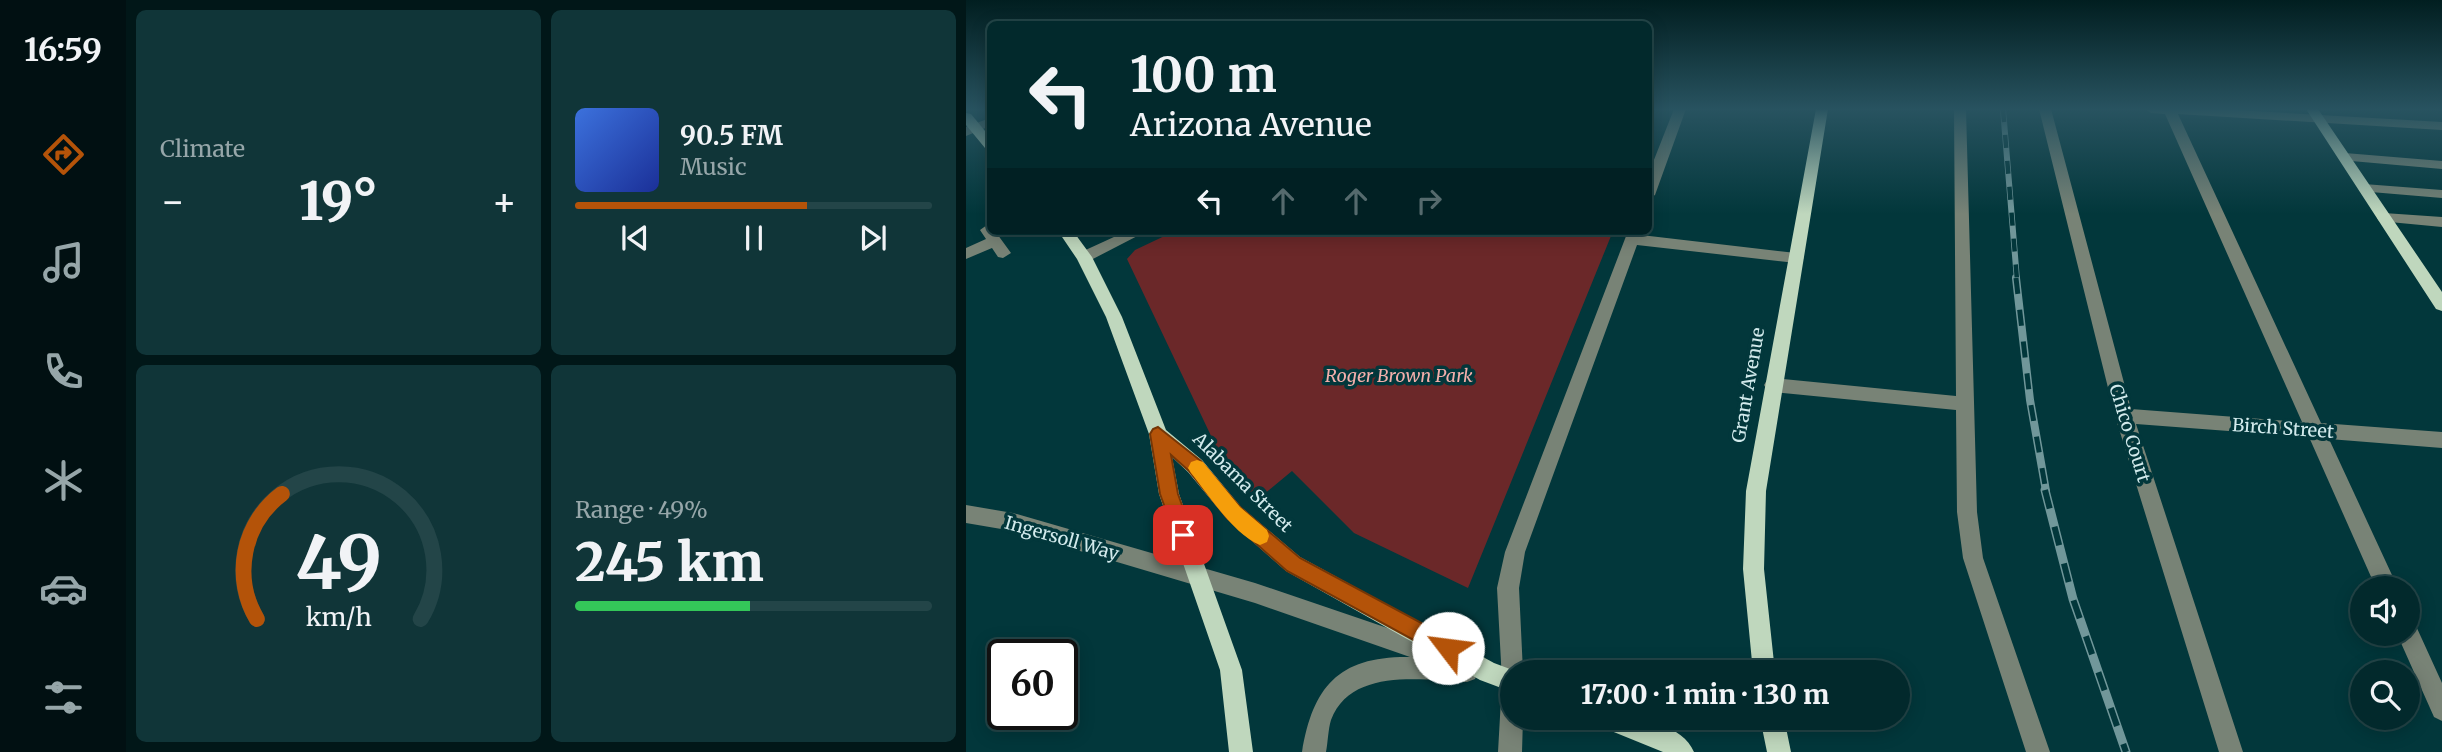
<!DOCTYPE html>
<html lang="en">
<head>
<meta charset="utf-8">
<style>
  :root { --surface:#02292c; --page:#103538; --text:#f1f3f6; --muted:#96a6a9; --line:#234548; --accent:#b45309 }
  body { margin:0; font-family:Merriweather,serif; background:var(--page); color:var(--text); height:100vh; display:flex; flex-direction:column; font-size:26px; white-space:nowrap }
  * { box-sizing:border-box; margin:0 }
  p { font-size:23px; color:var(--muted) }
  .icon { flex:none; width:38px; height:38px; fill:none; stroke:currentColor; stroke-width:2; stroke-linecap:round; stroke-linejoin:round }
  .map { position:relative; flex:1; overflow:hidden }
  .panel { display:flex; flex-direction:column; gap:10px; padding:10px; background:#011718; width:840px }
  .panel>* { flex:none }
  .top-card { position:absolute; left:21px; top:21px; width:665px; height:214px; border-radius:10px; box-shadow:0 4px 18px #0003,0 0 0 2px var(--line); background:#02292c; color:var(--text); overflow:hidden }
  .tools { position:absolute; left:1384px; top:576px; display:grid; gap:14px }
  .tools a { display:grid; place-items:center; width:70px; height:70px; border-radius:50%; background:var(--surface); box-shadow:0 4px 18px #0003,0 0 0 2px var(--line); font-size:35px }
  .speed { position:absolute; left:21px; top:639px; display:flex; gap:14px; font-size:35px; font-weight:700; text-align:center }
  .speed>* { display:grid; place-content:center; width:91px; height:91px; border-radius:50%; background:var(--surface); box-shadow:0 4px 18px #0003,0 0 0 2px var(--line); line-height:1 }
  .speed .limit { border:4px solid #111; border-radius:10px; background:#fff; color:#111 }
  .pin { position:absolute; display:grid; place-items:center; width:60px; height:60px; color:#fff; margin:-30px; border-radius:14px; box-shadow:0 4px 10px #0006 }
  .me { position:absolute; width:77px; margin:-38px; rotate:300deg; stroke-linejoin:round; filter:drop-shadow(0 0 5px #0008) }
  .turn { display:flex; align-items:center; gap:24px; height:147px; padding:0 28px; font-size:32px }
  .turn .icon { width:91px; height:91px; stroke-width:2.5 }
  .turn b { display:block; font-size:49px; line-height:60px }
  .lanes { display:flex; align-items:center; height:66px; padding:0 28px; background:#0003; justify-content:center; gap:35px; direction:ltr }
  .lanes .off { opacity:.35 }
  .big { font-size:52px; font-weight:800; line-height:1.1 }
  .panel .card { flex:1; display:flex; flex-direction:column; justify-content:center; gap:10px; min-width:0; padding:0 24px; border-radius:10px; background:var(--page) }
  .panel .dial { align-items:center; gap:0 }
  .dial svg { height:182px; overflow:visible; fill:none; stroke:var(--line); stroke-width:7; stroke-linecap:round; text-anchor:middle }
  .dial text { fill:var(--text); stroke:none }
  .song { display:flex; align-items:center; gap:21px }
  .cover { width:84px; height:84px; border-radius:10px; background:linear-gradient(135deg,hsl(220 70% 55%),hsl(230 70% 35%)) }
  .played { height:7px; border-radius:4px; background:linear-gradient(90deg,var(--accent) 65%,var(--line) 65%) }
  .keys { display:flex; justify-content:space-around; direction:ltr }
  .heat { display:flex; justify-content:space-between; align-items:center; font-size:38px; direction:ltr }
  .charge { height:10px; border-radius:5px; background:linear-gradient(90deg,#34c759 49%,var(--line) 0) }
  .panel .tiles { flex:1; display:grid; gap:10px; grid-template-columns:repeat(2,1fr) }
  .trip { position:absolute; left:534px; top:660px; width:410px; height:70px; border-radius:35px; background:var(--surface); box-shadow:0 4px 18px #0003,0 0 0 2px var(--line); font-weight:800; line-height:70px; text-align:center }
  main { display:flex; flex:1; min-height:0 }
  .menu { display:flex; flex-direction:column; width:126px; justify-content:space-around; align-items:center; background:#011012; color:var(--muted) }
  .menu .icon { width:49px; height:49px }
  .menu .selected { color:var(--accent) }
  .menu b { font-size:32px; color:var(--text) }
  .map>svg:first-child { display:block }
</style>
</head>
<body>
<main>
<nav class="menu">
<b>16:59</b>
<svg class="icon selected" aria-label="directions" viewBox="0 0 24 24"><path d="M12 3l9 9-9 9-9-9zM9 14v-3h6M13 9l2 2-2 2"/></svg>
<svg class="icon" aria-label="music" viewBox="0 0 24 24"><path d="M9 18V5l10-2v13"/><circle cx="6" cy="18" r="3"/><circle cx="16" cy="16" r="3"/></svg>
<svg class="icon" aria-label="phone" viewBox="0 0 24 24"><path d="M5 4h4l2 5-3 2q2 4 5 5l2-3 5 2v4C11 20 4 13 5 4z"/></svg>
<svg class="icon" aria-label="climate" viewBox="0 0 24 24"><path d="M12 3v18M4 7l16 10M4 17L20 7"/></svg>
<svg class="icon" aria-label="car" viewBox="0 0 24 24"><path d="M5 17H2v-5l4-1 3-4h7l3 4 3 1v5h-3M9 17h6M6 11h13"/><circle cx="7" cy="17" r="2"/><circle cx="17" cy="17" r="2"/></svg>
<svg class="icon" aria-label="filters" viewBox="0 0 24 24"><path d="M4 7h16M4 17h16"/><circle cx="9" cy="7" r="2"/><circle cx="15" cy="17" r="2"/></svg>
</nav>
<section class="panel">
<div class="tiles">
<div class="card"><p>Climate</p>
<div class="heat"><a>−</a><b class="big">19°</b><a>+</a></div>
</div>
<div class="card">
<div class="song"><i class="cover"></i><div><b>90.5 FM</b><p>Music</p></div></div>
<div class="played"></div>
<div class="keys"><svg class="icon" aria-label="previous" viewBox="0 0 24 24"><path d="M18 5L8 12l10 7zM5 5v14"/></svg><svg class="icon" aria-label="pause" viewBox="0 0 24 24"><path d="M8 5v14M16 5v14"/></svg><svg class="icon" aria-label="next" viewBox="0 0 24 24"><path d="M6 5l10 7-10 7zM19 5v14"/></svg></div>
</div>
<div class="card dial"><svg viewBox="0 0 100 80">
<path d="M14 69A42 42 0 1 1 86 69"/>
<path d="M14 69A42 42 0 0 1 25 14" stroke="#b45309"/>
<text x="50" y="56" font-size="32" font-weight="700">49</text>
<text x="50" y="72" font-size="11">km/h</text>
</svg></div>
<div class="card"><p>Range · 49%</p><b class="big">245 km</b><div class="charge"></div></div>
</div>
</section>
<div class="map">
<svg width="1476" height="752" viewBox="0 0 1476 752">
  <rect width="100%" height="100%" fill="#02373b"/>
  <!-- green -->
  <path fill="#6b2829" d="M209,231H647L502,588L388,533L326,471L291,500L256,459L161,259L169,250Z"/>
  <g fill="none" stroke-linecap="round" stroke-linejoin="round">
    <!-- minor -->
    <path fill="#788376" fill-rule="evenodd" d="M708,109H720L689,195L682,199V175Z
      M988,109H1000L1011,512L1017,558L1084,752H1060L997,558L991,512L990,410L807,392L801,390L798,385L801,380L807,378L990,396Z
      M1073,109H1085L1165,409L1336,422L1199,114L1185,113L1179,109H1251L1476,122V130L1212,114L1355,423L1476,432V448L1363,439L1432,588H1410L1343,437L1170,424L1277,752H1253L1149,416Z
      M24,118V126L0,136V127Z
      M1379,153L1476,161V169L1374,160L1372,157Z
      M1398,184L1476,190V198L1393,191V185Z
      M1418,213L1476,217V227L1413,221L1411,218Z
      M21,225L24,226V231H29L45,253L37,258L32,257L26,248L0,259V248L20,239L14,230Z
      M161,231H181L123,261L118,262L110,257L113,253Z
      M662,231H676L675,235L830,253L838,258L830,263L671,245L559,552L553,588L557,672H546V718H557L556,752H532L536,681L531,588L539,552Z
      M0,505L47,513L289,583L492,652L509,663L512,671L509,679L501,682C457,680 385,667 365,720C362,730 362,742 360,752H336C347,686 373,656 444,657L289,603L47,531L0,523Z
      M1442,623L1450,626L1476,683V721L1468,717L1431,634H1442Z"/>
    <!-- major -->
    <path fill="#bfd7bd" fill-rule="evenodd" d="M850,109H862L800,491L798,569L809,672H787L777,569L780,491Z
      M1340,109H1352L1476,292V311L1470,309Z
      M0,113L5,114L24,137V149L19,148L0,125Z
      M92,231H107L126,257L156,317L200,430L236,460L275,507L334,557L528,663L552,672H546V692L514,680L320,571L261,519L222,472L206,457L213,494L276,670L287,752H263L254,670L193,494L183,434L140,317L111,259Z
      M629,718C659,715 715,720 728,752H697L633,726Z
      M794,718H818L825,752H801Z"/>
    <!-- rail-far2 casing -->
    <g stroke="#71979a" stroke-width="6">
      <path id="rail-far2" d="M1037,109L1051,280"/>
    </g>
    <!-- rail-far1 casing -->
    <g stroke="#71979a" stroke-width="8">
      <path id="rail-far1" d="M1050,278L1064,400L1080,491"/>
    </g>
    <!-- rail casing -->
    <g stroke="#71979a" stroke-width="9">
      <path id="rail" d="M1079,490L1107,599L1160,752"/>
    </g>
    <!-- rail-far2 -->
    <use href="#rail-far2" stroke="#02373b" stroke-width="4.5" stroke-dasharray="13" stroke-linecap="butt"/>
    <!-- rail-far1 -->
    <use href="#rail-far1" stroke="#02373b" stroke-width="5" stroke-dasharray="16" stroke-linecap="butt"/>
    <!-- rail -->
    <use href="#rail" stroke="#02373b" stroke-width="6" stroke-dasharray="19" stroke-linecap="butt"/>
  </g>
  <!-- sky -->
  <linearGradient id="sky" x2="0" y2="1"><stop stop-color="#011e20"/><stop offset="0.51" stop-color="#285360"/><stop offset="1" stop-color="#285360" stop-opacity="0"/></linearGradient>
  <rect width="1476" height="214" fill="url(#sky)"/>
  <!-- route -->
  <path fill="#b45309" stroke="#753606" stroke-width="2" d="M192,427L235,461L274,507L334,558L489,641L492,648L489,655L482,658L475,655L321,571L261,518L223,471L205,455L212,494L227,535L224,541L217,543L211,541L194,494L184,434L187,429Z"/>
  <!-- slow -->
  <path fill="#f59e0b" d="M231,460L237,462L274,507L301,530L303,536L301,542L294,545C268,535 242,494 225,473L222,468L225,462Z"/>
  <g text-anchor="middle" dominant-baseline="central" stroke-width="7" stroke-linejoin="round" paint-order="stroke">
    <!-- park labels -->
    <g font-size="18" font-style="italic" fill="#f3afab" stroke="#02373b">
      <text x="433" y="375">Roger Brown Park</text>
    </g>
    <!-- street labels -->
    <g font-size="18" fill="#d2eaec" stroke="#02373b">
      <text transform="translate(782 385) rotate(-80)">Grant Avenue</text>
      <text transform="translate(1317 428) rotate(4)">Birch Street</text>
      <text transform="translate(1164 433) rotate(73)">Chico Court</text>
      <text transform="translate(277 482) rotate(45)">Alabama Street</text>
      <text transform="translate(96 538) rotate(16)">Ingersoll Way</text>
    </g>
  </g>
</svg>
<div class="tools">
<a><svg class="icon" aria-label="sound" viewBox="0 0 24 24"><path d="M4 9h4l5-4v14l-5-4H4zM17 9q2 3 0 6"/></svg></a>
<a><svg class="icon" aria-label="search" viewBox="0 0 24 24"><circle cx="10" cy="10" r="6"/><path d="M15 15l6 6"/></svg></a>
</div>
<div class="speed"><div class="limit">60</div></div>
<div class="pin" style="left:217px;top:535px;background:#d93025"><svg class="icon" aria-label="arrive" viewBox="0 0 24 24"><path d="M6 21V4h12l-3 4 3 4H6"/></svg></div>
<svg class="me" style="left:482px;top:648px" viewBox="-20 -20 40 40"><circle r="19" fill="#fff"/><path d="M0-13L10 11 0 6-10 11z" fill="#b45309"/></svg>
<div class="trip">17:00 · 1 min · 130 m</div>
<div class="top-card">
<div class="turn"><svg class="icon" aria-label="left" viewBox="0 0 24 24"><path d="M17 20v-9H6M10 6l-5 5 5 5"/></svg><div><b>100 m</b>Arizona Avenue</div></div>
<div class="lanes"><svg class="icon" aria-label="left" viewBox="0 0 24 24"><path d="M17 20v-9H6M10 6l-5 5 5 5"/></svg><svg class="icon off" aria-label="ahead" viewBox="0 0 24 24"><path d="M12 20V5M6 11l6-6 6 6"/></svg><svg class="icon off" aria-label="ahead" viewBox="0 0 24 24"><path d="M12 20V5M6 11l6-6 6 6"/></svg><svg class="icon off" aria-label="right" viewBox="0 0 24 24"><path d="M7 20v-9h11M14 6l5 5-5 5"/></svg></div>
</div>
</div>
</main>
</body>
</html>
